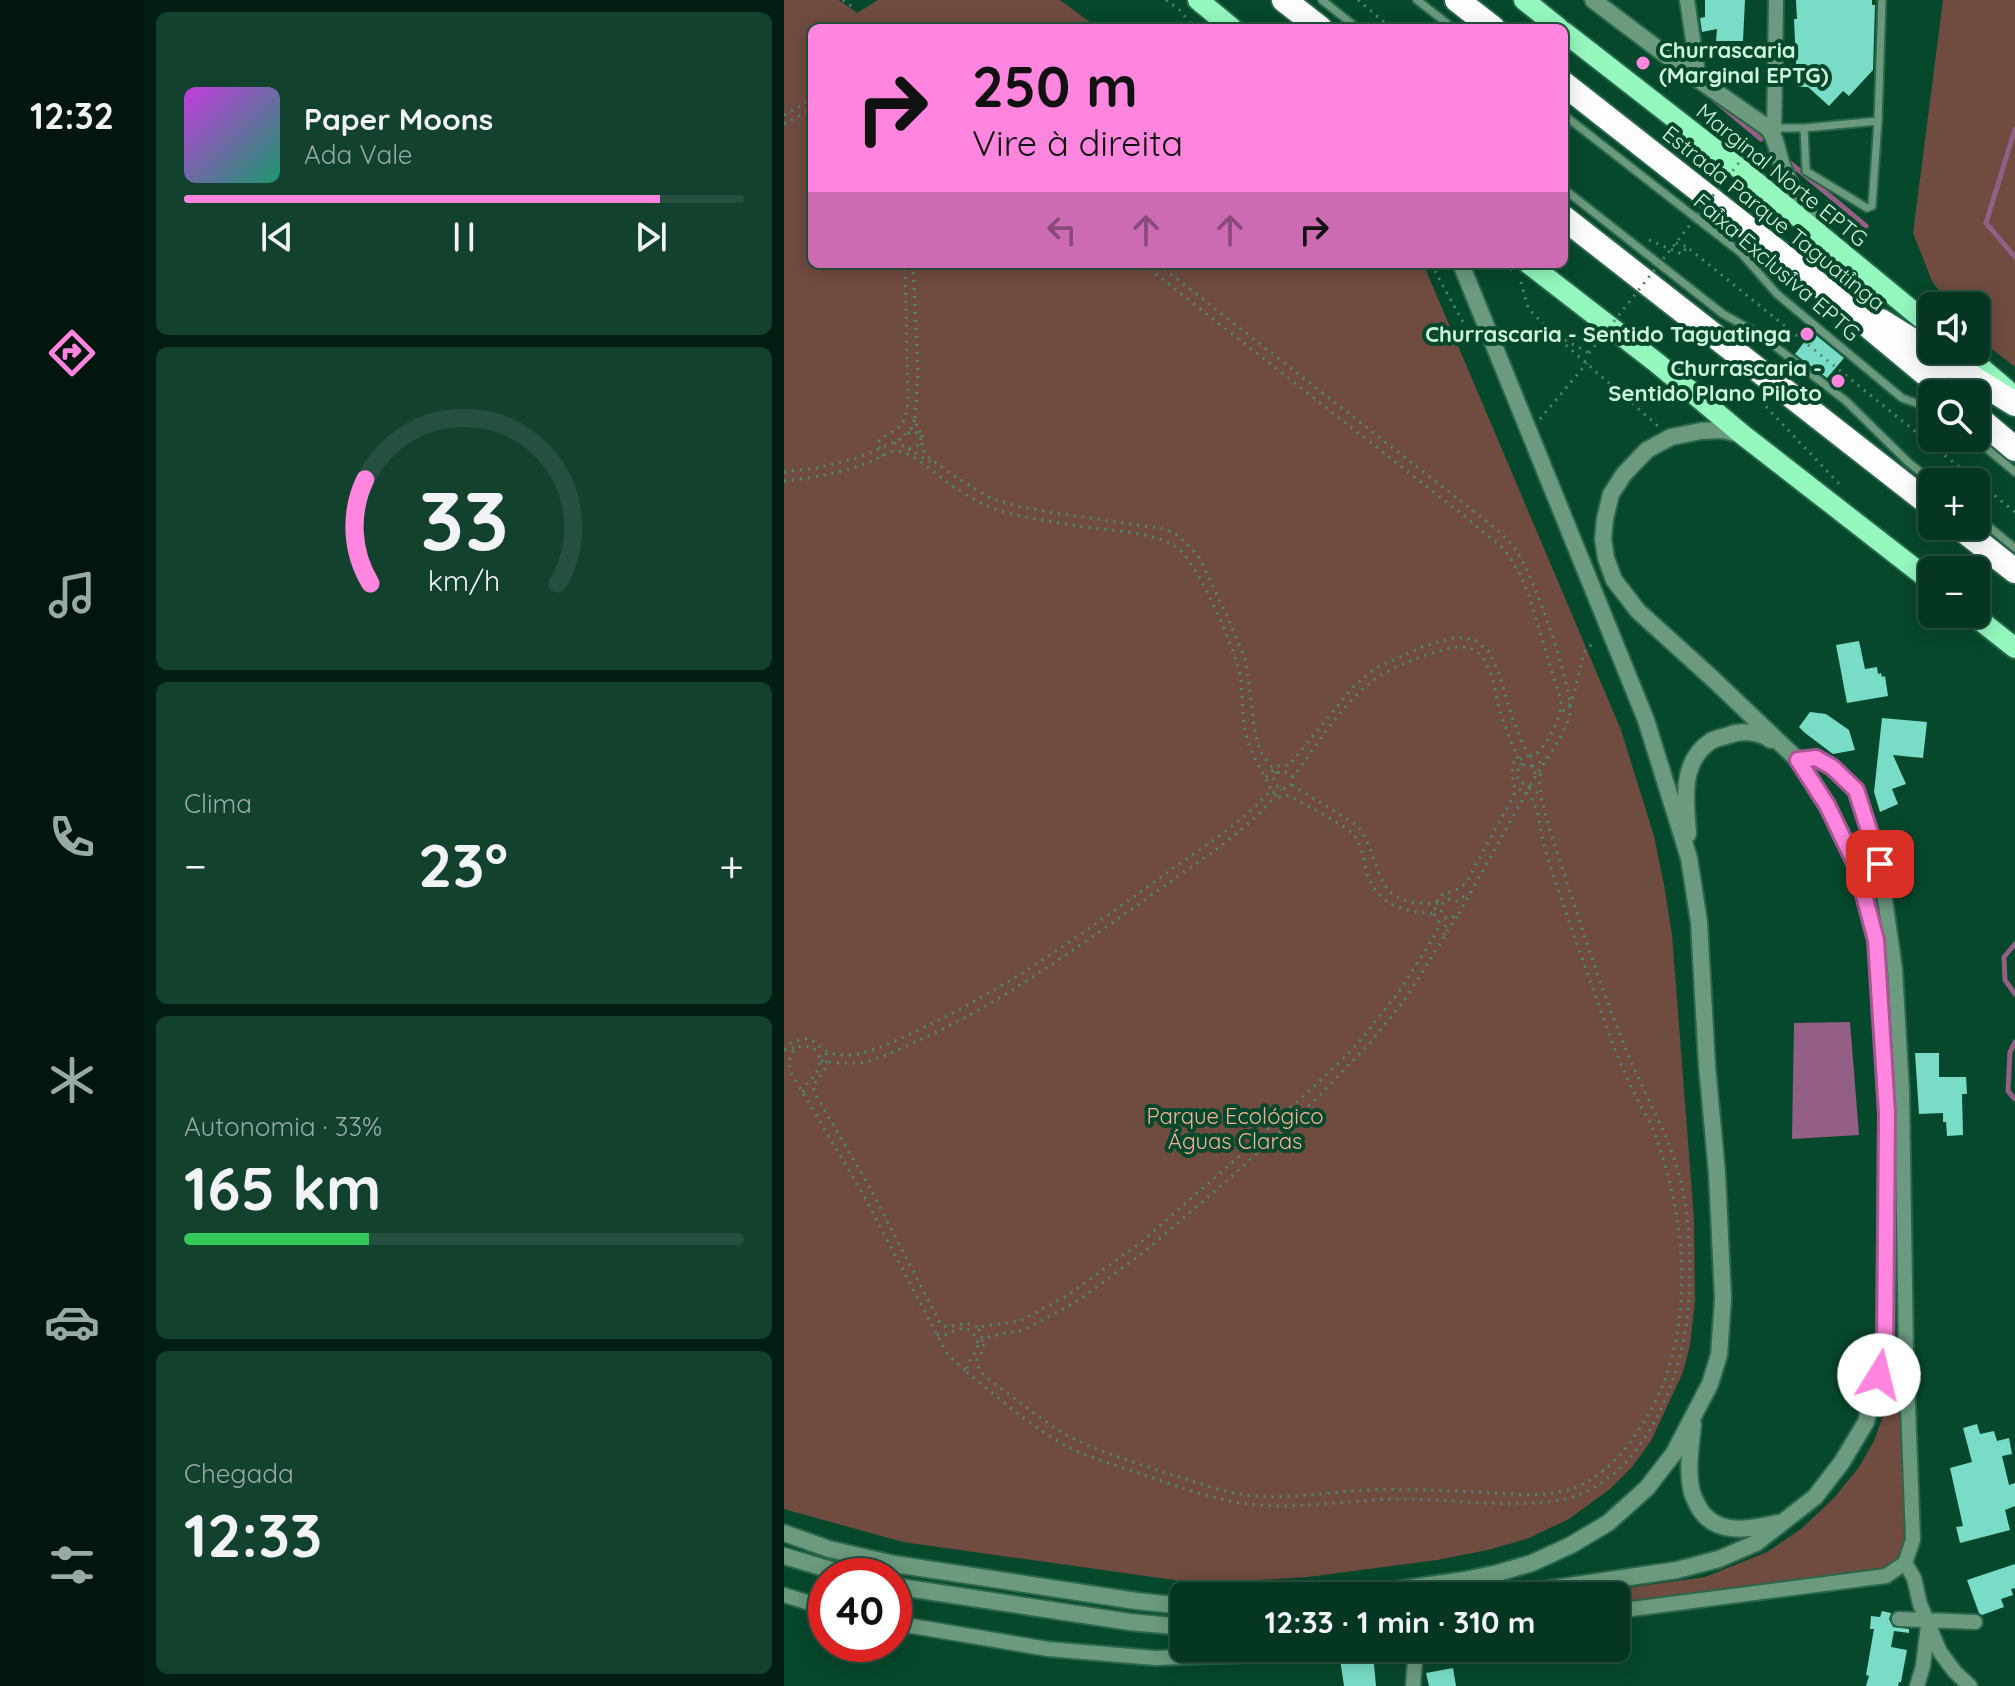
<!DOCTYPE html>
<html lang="pt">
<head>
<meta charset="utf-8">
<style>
  :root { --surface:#043621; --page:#12412e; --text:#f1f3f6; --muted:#97aba5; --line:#25503f; --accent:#ff85df }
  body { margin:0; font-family:Quicksand,sans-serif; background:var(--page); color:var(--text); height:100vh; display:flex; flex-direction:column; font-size:30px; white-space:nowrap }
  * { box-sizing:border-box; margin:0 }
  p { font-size:26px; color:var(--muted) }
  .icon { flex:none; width:44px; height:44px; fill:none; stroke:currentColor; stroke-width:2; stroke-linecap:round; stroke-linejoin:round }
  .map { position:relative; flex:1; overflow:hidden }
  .drawer { display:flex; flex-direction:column; gap:12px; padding:12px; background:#021e12; width:640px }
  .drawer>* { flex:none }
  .banner { position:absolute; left:24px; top:24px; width:760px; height:244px; border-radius:12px; box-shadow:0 4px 20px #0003,0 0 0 2px var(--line); background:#ff85df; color:#111; overflow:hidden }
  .tools { position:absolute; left:1134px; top:292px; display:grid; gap:16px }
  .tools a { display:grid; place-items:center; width:72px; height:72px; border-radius:12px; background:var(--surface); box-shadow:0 4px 20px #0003,0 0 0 2px var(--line); font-size:40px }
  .speed { position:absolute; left:24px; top:1558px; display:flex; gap:16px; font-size:40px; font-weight:700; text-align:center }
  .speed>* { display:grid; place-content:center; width:104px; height:104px; border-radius:50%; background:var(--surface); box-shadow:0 4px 20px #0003,0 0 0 2px var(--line); line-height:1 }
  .speed .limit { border:12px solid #d22; background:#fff; color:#111 }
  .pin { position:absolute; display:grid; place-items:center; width:68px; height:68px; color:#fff; margin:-34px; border-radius:16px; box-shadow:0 4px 12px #0006 }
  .me { position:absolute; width:88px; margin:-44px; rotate:9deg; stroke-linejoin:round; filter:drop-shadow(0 0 6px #0008) }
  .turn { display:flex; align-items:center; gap:28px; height:168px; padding:0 32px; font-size:36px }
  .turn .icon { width:104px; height:104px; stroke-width:2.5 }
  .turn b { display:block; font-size:56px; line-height:68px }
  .lanes { display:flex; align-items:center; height:76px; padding:0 32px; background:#0003; justify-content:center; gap:40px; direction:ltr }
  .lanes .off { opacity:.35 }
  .big { font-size:60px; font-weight:700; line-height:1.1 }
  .drawer .card { flex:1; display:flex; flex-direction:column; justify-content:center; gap:12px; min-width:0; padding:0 28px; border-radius:12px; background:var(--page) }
  .drawer .dial { align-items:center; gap:0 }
  .dial svg { height:208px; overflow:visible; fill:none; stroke:var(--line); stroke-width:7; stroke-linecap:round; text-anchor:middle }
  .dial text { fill:var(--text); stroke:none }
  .song { display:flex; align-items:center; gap:24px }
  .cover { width:96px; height:96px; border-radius:12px; background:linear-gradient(135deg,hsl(290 70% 55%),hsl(160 70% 35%)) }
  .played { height:8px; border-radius:4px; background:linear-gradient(90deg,var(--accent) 85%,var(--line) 85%) }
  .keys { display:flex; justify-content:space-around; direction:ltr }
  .heat { display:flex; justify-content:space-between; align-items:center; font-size:44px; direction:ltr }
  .charge { height:12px; border-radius:6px; background:linear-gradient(90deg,#34c759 33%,var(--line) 0) }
  .trip { position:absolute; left:386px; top:1582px; width:460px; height:80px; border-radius:12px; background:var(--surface); box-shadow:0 4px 20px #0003,0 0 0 2px var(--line); font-weight:700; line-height:80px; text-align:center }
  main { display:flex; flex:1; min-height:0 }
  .tabs { display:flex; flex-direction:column; width:144px; justify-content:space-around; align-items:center; background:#02160d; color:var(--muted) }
  .tabs .icon { width:56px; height:56px }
  .tabs .on { color:var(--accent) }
  .tabs b { font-size:36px; color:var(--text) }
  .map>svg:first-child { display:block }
</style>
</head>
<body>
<main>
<nav class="tabs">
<b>12:32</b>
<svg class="icon on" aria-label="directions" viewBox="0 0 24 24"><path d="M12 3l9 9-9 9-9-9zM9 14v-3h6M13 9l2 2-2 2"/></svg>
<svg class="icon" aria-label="music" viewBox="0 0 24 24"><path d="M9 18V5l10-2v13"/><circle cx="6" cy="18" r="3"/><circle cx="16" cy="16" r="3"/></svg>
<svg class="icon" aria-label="phone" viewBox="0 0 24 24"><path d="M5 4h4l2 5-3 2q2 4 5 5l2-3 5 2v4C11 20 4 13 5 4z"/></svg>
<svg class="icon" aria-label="climate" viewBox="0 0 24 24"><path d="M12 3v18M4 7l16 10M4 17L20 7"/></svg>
<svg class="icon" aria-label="car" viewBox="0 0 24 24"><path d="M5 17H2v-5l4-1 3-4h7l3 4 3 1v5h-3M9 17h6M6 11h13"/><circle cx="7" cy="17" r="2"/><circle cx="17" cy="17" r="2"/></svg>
<svg class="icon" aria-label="filters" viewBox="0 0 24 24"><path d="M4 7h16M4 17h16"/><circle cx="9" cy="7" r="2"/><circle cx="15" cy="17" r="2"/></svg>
</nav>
<section class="drawer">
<div class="card">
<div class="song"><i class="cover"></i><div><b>Paper Moons</b><p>Ada Vale</p></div></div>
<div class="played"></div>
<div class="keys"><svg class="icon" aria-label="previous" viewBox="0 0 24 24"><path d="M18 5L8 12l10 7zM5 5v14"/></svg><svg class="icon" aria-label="pause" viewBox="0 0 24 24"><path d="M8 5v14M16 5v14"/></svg><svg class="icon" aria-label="next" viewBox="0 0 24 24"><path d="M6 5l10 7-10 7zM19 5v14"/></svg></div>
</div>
<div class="card dial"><svg viewBox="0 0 100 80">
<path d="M14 69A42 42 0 1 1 86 69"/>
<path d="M14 69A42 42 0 0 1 12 29" stroke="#ff85df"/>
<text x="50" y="56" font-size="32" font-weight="700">33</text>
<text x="50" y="72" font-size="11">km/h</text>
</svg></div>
<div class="card"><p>Clima</p>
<div class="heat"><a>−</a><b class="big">23°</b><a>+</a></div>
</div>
<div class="card"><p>Autonomia · 33%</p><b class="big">165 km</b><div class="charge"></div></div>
<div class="card"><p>Chegada</p><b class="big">12:33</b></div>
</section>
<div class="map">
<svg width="1231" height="1686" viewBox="0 0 1231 1686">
  <rect width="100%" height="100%" fill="#06482c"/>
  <!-- green -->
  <path fill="#6f4b40" d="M0,0H55L73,13L94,0H276L314,28H28V264H634L641,268L837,730L870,836L880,885L888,935L910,1219L911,1301L906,1345L899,1372L867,1441L848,1467L826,1489L785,1519L745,1538L704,1550L653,1560L524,1577L460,1581H397L119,1542L0,1509Z
    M1159,0H1231V367L1192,337V306H1167L1148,281L1129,233Z
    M1120,1357L1126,1539L1117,1561L1101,1573L832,1607V1596H807V1593L921,1577L983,1552L1017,1529L1050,1498L1075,1467L1090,1441Z"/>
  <!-- water -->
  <path fill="#935f84" d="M1066,1022L1075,1135L1008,1139L1010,1023Z"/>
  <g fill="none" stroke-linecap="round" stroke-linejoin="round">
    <!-- stream -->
    <path stroke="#935f84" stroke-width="5" d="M928,98L977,139
      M1231,129L1202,223L1231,257
      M1005,162L1082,226
      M1231,944L1220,957L1221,980L1231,994
      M1231,1042L1226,1052L1224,1091L1231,1099"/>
  </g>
  <!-- building -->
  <path fill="#78dcc6" d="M921,0H961L959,41H932L933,29L918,32L916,18L921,17Z
    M1012,0H1088V5H1091L1089,70L1065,96L1059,91L1045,106L1024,87H1013L1010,19H1013Z
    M1028,332L1060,358L1043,378L1011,354Z
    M1075,641L1081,669L1093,667L1094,674L1097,673L1098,677L1101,676L1104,696L1063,703L1052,645Z
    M1026,712L1042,714L1065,730L1071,750L1049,754L1021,733L1015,727Z
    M1098,718L1143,722L1139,758L1109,755L1122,784L1108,789L1114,804L1096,812L1090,792Z
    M1131,1053H1155V1077H1182L1183,1094H1178L1179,1135L1163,1136L1162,1122H1159V1113L1135,1114Z
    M1193,1424L1196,1434L1210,1431L1213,1441L1225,1438L1228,1454L1218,1456L1225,1485L1231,1483V1506L1221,1510L1226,1530L1176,1543L1172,1527L1179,1526L1166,1468L1188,1462L1179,1428Z
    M1231,1564V1588L1227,1589L1229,1595L1217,1599L1220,1607L1198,1615L1195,1613L1183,1580Z
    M1098,1611L1107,1613L1105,1619L1109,1627L1125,1629V1633L1110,1631L1107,1647L1123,1650L1117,1682H1115L1114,1686H1082L1085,1676L1082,1675L1090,1629H1086L1087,1616L1096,1617Z
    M589,1654L592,1686H560L556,1659Z
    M669,1668L672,1686H645L642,1673Z"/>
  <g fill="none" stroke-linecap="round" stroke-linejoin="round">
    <!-- service casing -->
    <g stroke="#2a674c" stroke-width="11">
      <path id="service" d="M538,0L573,28
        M633,0L669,28
        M780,115L957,253L993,294L1118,398L1148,409
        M990,128H1020L1094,121L1098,0
        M1020,128L1022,171L1083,208L1088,206L1094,121
        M780,189L939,314L975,334L1062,401L1124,462L1149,482
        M1190,438L1231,472
        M1192,516L1231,548"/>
    </g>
    <!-- minor casing -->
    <g stroke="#2a674c" stroke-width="18">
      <path id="minor" d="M903,0L915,80
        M990,135L992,0
        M1121,1563L1130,1578L1136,1604L1156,1652L1171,1672L1186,1686
        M0,1595L42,1608
        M832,1611L1102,1576L1121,1563L1129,1540L1122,1351L1118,1091L1111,969L1096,864L1072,790L1048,767L1032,758L1014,760
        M1115,1619L1191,1622
        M110,1623L264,1649L371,1658L528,1653L560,1648
        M629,1686L632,1648
        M1133,1686L1139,1666L1144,1625"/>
    </g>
    <!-- tertiary casing -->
    <g stroke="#2a674c" stroke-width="20">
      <path id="tertiary" d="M809,0L915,80L984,128C993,139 993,152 998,165C1006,188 1021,208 1034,228
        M904,834C902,802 895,762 927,741C932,738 940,737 945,735C958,730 976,732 987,740
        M909,1424C907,1445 903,1467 907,1488C908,1495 911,1500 914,1506C930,1536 965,1530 993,1523
        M0,1533L45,1549L110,1564L352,1601L400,1606
        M0,1556L67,1576
        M110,1586L346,1622L400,1627
        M569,1596L681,1580L714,1573L748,1563L787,1545L824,1523L863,1488L890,1453L926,1384L935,1355L939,1299L933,1173L923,1066L915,922L905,858L862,720L677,264
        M717,1596L893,1570L935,1559L972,1543L1031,1497L1058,1462L1082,1422L1101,1351L1103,1113L1098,1013L1092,940L1072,865L1043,805L1014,760L929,679L854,611L830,580L822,558L819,539L821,519L827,494L840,474L863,450L887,437L917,431L939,430L959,435"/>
    </g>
    <!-- primary casing -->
    <g stroke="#2a674c" stroke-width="24">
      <path id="primary" d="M414,0L448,28
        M740,0L775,28
        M780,32L961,173L1148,327
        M745,264L873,363L959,435L1148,582
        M1176,350L1222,389
        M1188,614L1231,648"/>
    </g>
    <!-- motorway casing -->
    <g stroke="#2a674c" stroke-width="28">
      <path id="motorway" d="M500,0L536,28
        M673,0L709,28
        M780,84L1022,274L1166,394
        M780,218L1148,506
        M1097,321L1231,404
        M1192,416L1231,449
        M1174,526L1231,571"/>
    </g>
    <!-- path -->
    <path stroke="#51886e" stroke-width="3" stroke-dasharray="2 6" stroke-linecap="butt" d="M59,0L71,9
      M382,0L397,11L410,28
      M574,0L607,28
      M0,115L28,100
      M918,118L921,113L973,155
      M0,124L28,109
      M865,240L898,254L903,247L1231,512
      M892,243L903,247
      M129,264L134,371L131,419
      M359,264L679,515L720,549L736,574L745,596L777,701C777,720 764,744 750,756H744
      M374,264L706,524C715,532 725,540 732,550C749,573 789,687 786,713C783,732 757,767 747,784C734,784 731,779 735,767L741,764L748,766L752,775
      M647,264L686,335
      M721,264L728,270
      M737,282L744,308L767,332L875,427
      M774,336L805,353
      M971,395L1059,488
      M756,419L803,363
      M124,433L132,432L136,439
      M138,435V448L143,456L167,474L206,498L233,506L264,512L381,529L395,536L415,557L443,616L462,661L470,725L474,745L479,756L493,774
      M124,449L152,465
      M99,456L93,443C112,425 120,434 124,402L121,264
      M0,472L33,468L73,458L115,440L127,429L131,419L133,427L138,435L135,445L124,449L116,444L109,443
      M0,481C28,478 57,473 83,463C92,460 102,452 111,451C128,450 154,477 168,486C183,495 199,506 217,511C242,518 269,522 295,526C323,531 380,531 399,553C419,577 452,649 457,680C459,700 457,721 464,741C469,759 480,772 487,790C456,825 414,850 377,877C305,929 232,982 151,1022C128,1033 103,1046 78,1053C69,1056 51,1056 42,1051C35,1047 31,1040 22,1039C16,1039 10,1042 4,1044L0,1042
      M779,711L786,704L790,694L800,652L811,641
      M748,766L754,764L762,757
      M482,777L493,766L505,765L569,687L592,668L638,647L672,637L691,640L705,652L715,673L728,717L744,756L730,762C725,778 732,782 730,795L682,883C664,900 654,884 650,914C618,911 593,906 582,870C579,857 578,845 570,835C560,824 525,807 511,799L502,795L495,797L487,790
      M509,777L505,773L496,771L493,774L490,779L492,785L497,789L505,787L509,781V777C533,745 555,708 586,683C604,668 630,659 652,652C668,647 685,642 697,656C709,670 711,692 715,708C721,728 729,747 737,765
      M508,785L574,826C604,870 584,908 658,903
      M745,788L753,793L758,801
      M687,892L673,901L663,899C655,906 655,912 663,919L674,915L747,784
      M650,914L655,922V927L648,940L614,993L580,1036L563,1055L460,1152L356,1243L284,1295L236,1321L194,1327C199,1339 203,1348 193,1360L195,1370C207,1382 221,1391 234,1401C253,1415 271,1430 292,1440C324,1455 359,1465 392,1476C418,1484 446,1495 474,1496C511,1499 549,1491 586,1490C622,1489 657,1490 692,1492C724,1493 759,1499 790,1488C823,1475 847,1445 864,1415C912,1332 904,1222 871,1135C866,1119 856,1106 849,1091C833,1057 820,1021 808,986C791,939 775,893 760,846C756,831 756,810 747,798C743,792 737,790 730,786
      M660,935L663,919
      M0,1050L11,1047
      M42,1053L43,1066L29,1086L31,1094L85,1186L153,1317L156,1323L163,1327L183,1323L194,1327
      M37,1061C53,1063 69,1065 85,1061C105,1055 124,1045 142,1037C222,1000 293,947 365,897C411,863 462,834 497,789
      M19,1092C25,1075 41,1074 34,1052C16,1037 2,1052 6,1071L80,1196L152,1333
      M194,1343C186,1320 174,1330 158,1336L152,1334L165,1356L183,1372C182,1359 194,1355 194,1343L206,1336L240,1330L292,1302L360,1252L446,1178L536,1095L586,1043L622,998L674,915
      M183,1372C212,1396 242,1422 275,1442C299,1456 328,1464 355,1473C393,1486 433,1502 474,1505C521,1509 570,1499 618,1499C668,1499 720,1508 770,1501C858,1489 900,1378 905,1300C907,1258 906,1212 894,1171C882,1129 859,1092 843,1052C817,989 797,925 776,861C769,840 751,789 757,770
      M408,1591H484L560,1583"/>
    <!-- service -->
    <use href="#service" stroke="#6b9a7e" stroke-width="7"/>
    <!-- minor -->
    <use href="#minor" stroke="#6b9a7e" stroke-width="14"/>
    <!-- tertiary -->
    <use href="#tertiary" stroke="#6b9a7e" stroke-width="16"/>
    <!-- primary -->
    <use href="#primary" stroke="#93f7be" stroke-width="20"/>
    <!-- motorway -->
    <use href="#motorway" stroke="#fdfdfd" stroke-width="24"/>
    <!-- path-bridge -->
    <path stroke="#51886e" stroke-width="3" stroke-dasharray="2 6" stroke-linecap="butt" d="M805,353L961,155"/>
  </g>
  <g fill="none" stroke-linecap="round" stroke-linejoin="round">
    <!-- route casing -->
    <g stroke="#a65691" stroke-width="20">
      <path id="route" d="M1095,1375L1101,1351L1103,1113L1092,940L1072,865L1043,805L1014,760L1032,758L1048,767L1072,790L1096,864"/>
    </g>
    <!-- route -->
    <use href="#route" stroke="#ff85df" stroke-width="14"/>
  </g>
  <!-- markers -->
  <g fill="#ff85df" stroke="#06482c" stroke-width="3">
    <circle cx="859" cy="63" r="8"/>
    <circle cx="1023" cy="334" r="8"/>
    <circle cx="1054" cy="381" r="8"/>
  </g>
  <g text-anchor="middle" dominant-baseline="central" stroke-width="8" stroke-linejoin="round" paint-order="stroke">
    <!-- poi labels -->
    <g font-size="22" font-weight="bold" fill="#cef3dc" stroke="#06482c" text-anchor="end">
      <text x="875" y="50" text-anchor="start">Churrascaria<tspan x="875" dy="25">(Marginal EPTG)</tspan></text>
      <text x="1007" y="334">Churrascaria - Sentido Taguatinga</text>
      <text x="1038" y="368">Churrascaria -<tspan x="1038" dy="25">Sentido Plano Piloto</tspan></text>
    </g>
    <!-- street labels -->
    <g font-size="22" fill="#cef3dc" stroke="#06482c">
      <text transform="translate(998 175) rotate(39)">Marginal Norte EPTG</text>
      <text transform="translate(990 218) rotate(39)">Estrada Parque Taguatinga</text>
      <text transform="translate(993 267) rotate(41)">Faixa Exclusiva EPTG</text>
    </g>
    <!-- park labels -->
    <g font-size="22" fill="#f9b099" stroke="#06482c">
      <text x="451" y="1116">Parque Ecológico<tspan x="451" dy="25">Águas Claras</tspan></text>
    </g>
  </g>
</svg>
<div class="tools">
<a><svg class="icon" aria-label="sound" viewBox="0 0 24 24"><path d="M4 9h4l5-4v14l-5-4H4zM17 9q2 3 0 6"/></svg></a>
<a><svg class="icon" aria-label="search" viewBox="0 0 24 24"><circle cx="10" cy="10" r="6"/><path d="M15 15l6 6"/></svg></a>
<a>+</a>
<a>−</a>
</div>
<div class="speed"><div class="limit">40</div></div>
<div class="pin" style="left:1096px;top:864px;background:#d93025"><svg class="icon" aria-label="arrive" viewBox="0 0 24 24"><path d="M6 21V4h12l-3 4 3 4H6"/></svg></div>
<svg class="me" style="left:1095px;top:1375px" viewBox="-20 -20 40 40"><circle r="19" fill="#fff"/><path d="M0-13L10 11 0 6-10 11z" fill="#ff85df"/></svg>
<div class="trip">12:33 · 1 min · 310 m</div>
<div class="banner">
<div class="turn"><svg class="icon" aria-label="right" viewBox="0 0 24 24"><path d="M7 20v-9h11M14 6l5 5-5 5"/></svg><div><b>250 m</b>Vire à direita</div></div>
<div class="lanes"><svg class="icon off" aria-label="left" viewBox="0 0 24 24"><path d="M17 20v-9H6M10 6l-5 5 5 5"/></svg><svg class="icon off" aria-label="ahead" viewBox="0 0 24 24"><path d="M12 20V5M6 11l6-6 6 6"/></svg><svg class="icon off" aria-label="ahead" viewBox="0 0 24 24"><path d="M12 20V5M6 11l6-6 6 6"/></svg><svg class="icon" aria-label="right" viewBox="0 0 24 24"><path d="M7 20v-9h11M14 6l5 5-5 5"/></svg></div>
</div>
</div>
</main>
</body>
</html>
